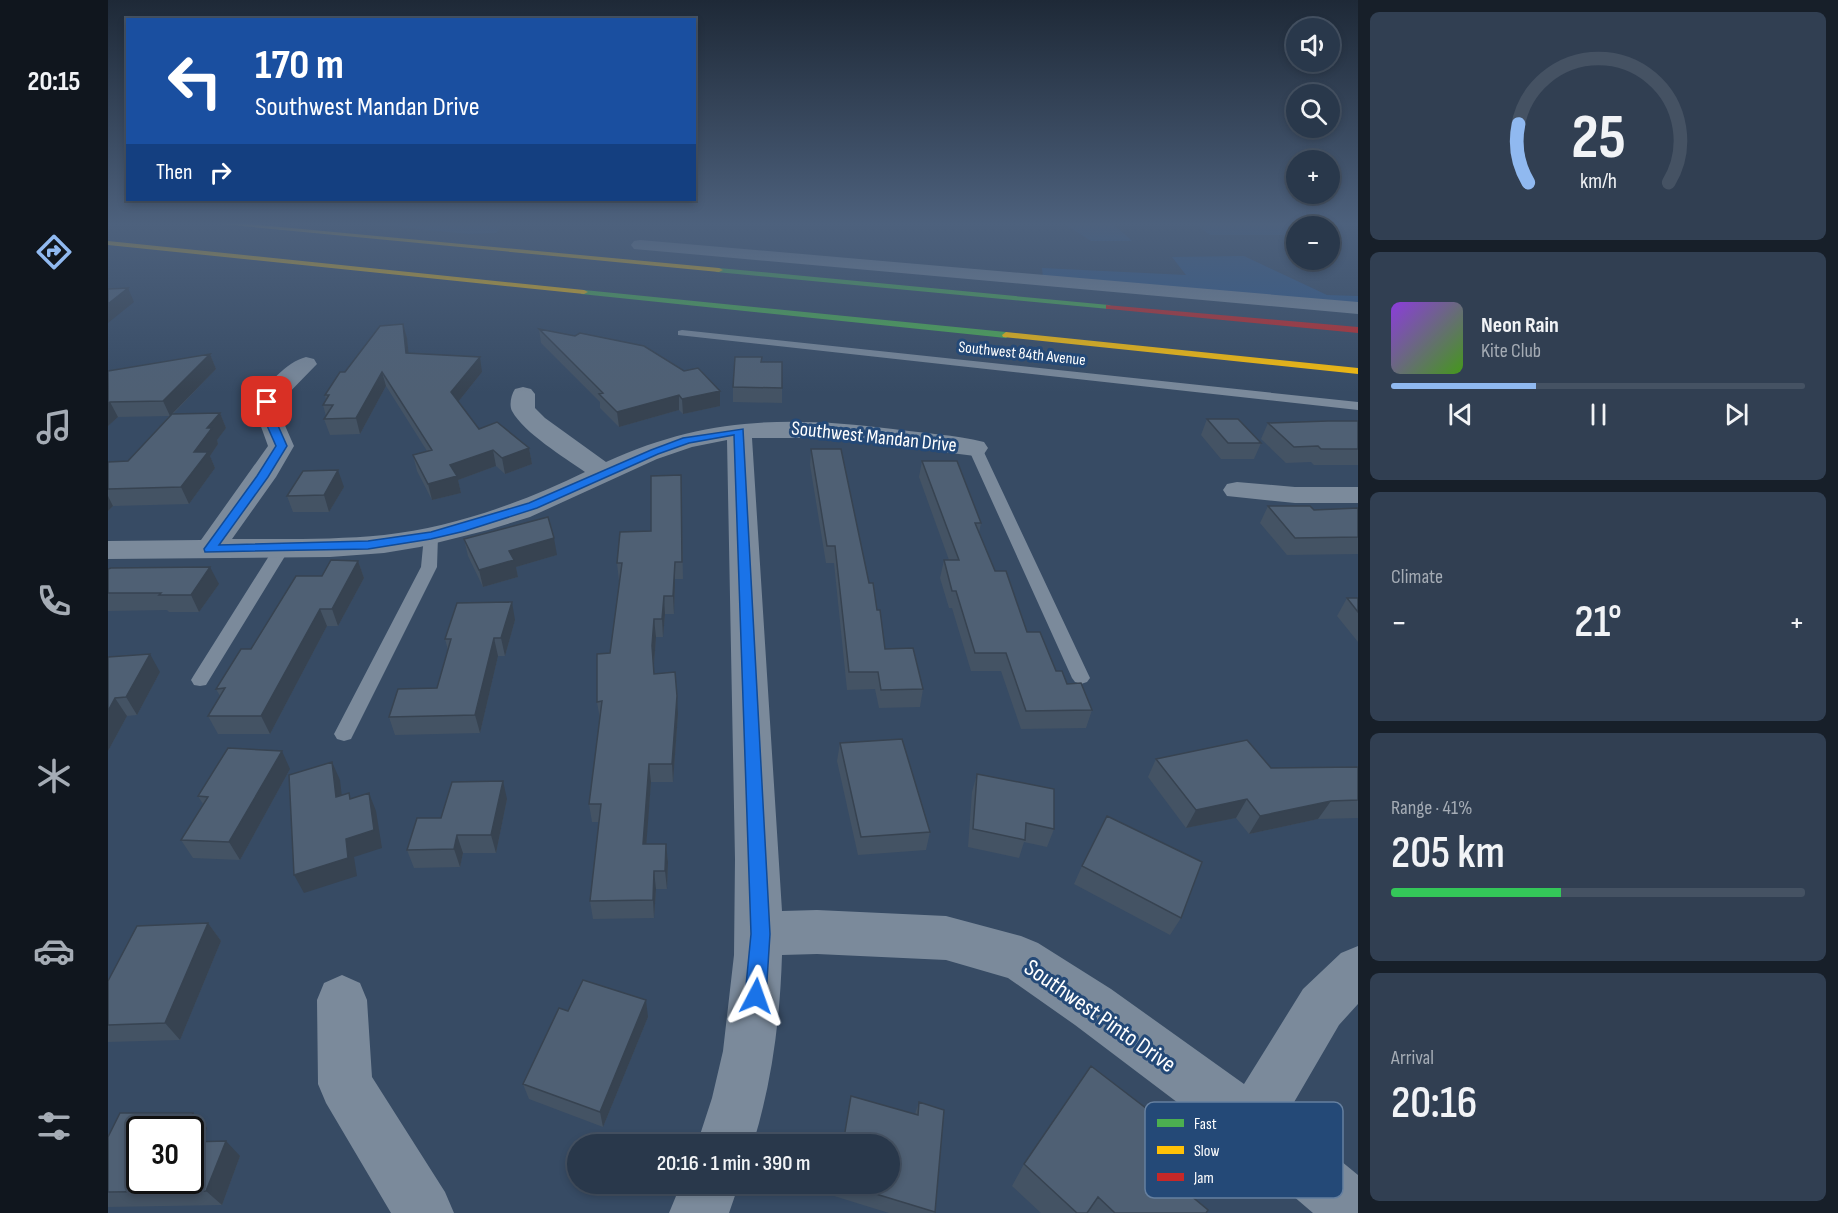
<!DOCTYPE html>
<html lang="en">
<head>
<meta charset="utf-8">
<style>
  :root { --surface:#29384b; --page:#313f52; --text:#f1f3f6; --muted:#a5acb5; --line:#455263; --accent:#90b9f0 }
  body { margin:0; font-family:"Sofia Sans Condensed",sans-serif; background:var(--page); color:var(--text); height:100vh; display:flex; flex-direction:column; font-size:22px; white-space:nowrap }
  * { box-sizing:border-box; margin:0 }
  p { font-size:20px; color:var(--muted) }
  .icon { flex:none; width:33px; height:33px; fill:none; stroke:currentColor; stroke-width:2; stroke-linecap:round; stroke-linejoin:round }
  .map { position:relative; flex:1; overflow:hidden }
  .sheet { display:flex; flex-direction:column; gap:12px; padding:12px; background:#171f29; width:480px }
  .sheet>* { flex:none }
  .banner { position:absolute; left:18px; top:18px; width:570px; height:183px; border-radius:0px; box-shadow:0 3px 9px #0003,0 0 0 2px var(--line); background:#1a4fa0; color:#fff; overflow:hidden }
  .controls { position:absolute; left:1178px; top:18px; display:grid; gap:12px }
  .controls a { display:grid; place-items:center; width:54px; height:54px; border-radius:50%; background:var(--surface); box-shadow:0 3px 9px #0003,0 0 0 2px var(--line); font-size:30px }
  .speed { position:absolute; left:18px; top:1116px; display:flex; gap:12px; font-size:30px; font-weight:700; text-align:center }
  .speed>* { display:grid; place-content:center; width:78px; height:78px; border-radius:50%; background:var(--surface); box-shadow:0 3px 9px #0003,0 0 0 2px var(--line); line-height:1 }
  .speed .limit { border:3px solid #111; border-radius:9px; background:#fff; color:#111 }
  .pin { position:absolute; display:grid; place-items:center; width:51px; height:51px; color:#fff; margin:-26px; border-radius:12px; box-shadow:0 3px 9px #0006 }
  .me { position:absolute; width:66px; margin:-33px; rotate:4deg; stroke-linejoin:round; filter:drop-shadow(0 0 4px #0008) }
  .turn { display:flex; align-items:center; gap:21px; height:126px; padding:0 30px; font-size:27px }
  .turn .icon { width:78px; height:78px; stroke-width:2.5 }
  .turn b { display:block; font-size:42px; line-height:51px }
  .then { display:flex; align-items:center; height:57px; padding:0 30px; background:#0003; gap:12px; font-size:22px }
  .big { font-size:45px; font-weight:600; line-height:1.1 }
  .sheet .card { flex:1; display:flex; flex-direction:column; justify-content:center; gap:9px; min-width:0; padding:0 21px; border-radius:9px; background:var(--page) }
  .sheet .dial { align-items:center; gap:0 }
  .dial svg { height:156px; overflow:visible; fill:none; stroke:var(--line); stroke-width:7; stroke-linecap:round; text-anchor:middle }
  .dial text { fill:var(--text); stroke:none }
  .song { display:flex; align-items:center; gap:18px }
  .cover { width:72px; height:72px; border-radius:9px; background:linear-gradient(135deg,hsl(270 70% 55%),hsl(100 70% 35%)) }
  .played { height:6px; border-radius:3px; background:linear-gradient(90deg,var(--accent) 35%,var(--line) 35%) }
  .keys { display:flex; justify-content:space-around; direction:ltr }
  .heat { display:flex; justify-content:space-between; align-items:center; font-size:33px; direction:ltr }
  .charge { height:9px; border-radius:4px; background:linear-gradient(90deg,#34c759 41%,var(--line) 0) }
  .trip { position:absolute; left:459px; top:1134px; width:333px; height:60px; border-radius:30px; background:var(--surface); box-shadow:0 3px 9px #0003,0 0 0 2px var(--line); font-weight:600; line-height:60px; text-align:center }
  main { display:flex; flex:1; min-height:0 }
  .tab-bar { display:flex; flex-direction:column; width:108px; justify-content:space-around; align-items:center; background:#10161e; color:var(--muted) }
  .tab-bar .icon { width:42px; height:42px }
  .tab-bar .active { color:var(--accent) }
  .tab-bar b { font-size:27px; color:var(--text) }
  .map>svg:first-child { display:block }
</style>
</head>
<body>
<main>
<nav class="tab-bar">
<b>20:15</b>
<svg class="icon active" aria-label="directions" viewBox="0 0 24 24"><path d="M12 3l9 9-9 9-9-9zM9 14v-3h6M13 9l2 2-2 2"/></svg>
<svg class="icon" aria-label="music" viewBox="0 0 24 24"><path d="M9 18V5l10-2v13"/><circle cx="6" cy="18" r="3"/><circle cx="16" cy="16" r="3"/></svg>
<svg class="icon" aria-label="phone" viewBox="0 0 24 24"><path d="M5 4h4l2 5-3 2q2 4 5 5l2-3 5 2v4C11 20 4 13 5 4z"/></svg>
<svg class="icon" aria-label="climate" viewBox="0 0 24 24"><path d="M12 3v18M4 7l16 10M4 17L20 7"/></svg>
<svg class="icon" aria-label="car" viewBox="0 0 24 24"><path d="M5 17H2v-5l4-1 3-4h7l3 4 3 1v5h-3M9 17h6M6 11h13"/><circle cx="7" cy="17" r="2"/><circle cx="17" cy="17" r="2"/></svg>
<svg class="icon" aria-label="filters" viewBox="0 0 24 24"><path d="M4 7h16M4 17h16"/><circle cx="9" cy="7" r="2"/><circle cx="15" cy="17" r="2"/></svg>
</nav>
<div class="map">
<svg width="1250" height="1213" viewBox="0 0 1250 1213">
  <rect width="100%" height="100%" fill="#374b64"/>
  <!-- green -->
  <path fill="#305889" d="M252,223H396L388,233L360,234Z
    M955,223H1004L1024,241H983Z
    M1087,223H1196L1201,226H1188V235H1102Z
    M1136,256L1219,295L1250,296V304L935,278L934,268L1078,275L1064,257Z"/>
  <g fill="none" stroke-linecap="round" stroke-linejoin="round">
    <!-- lane -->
    <path fill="#7b8a9b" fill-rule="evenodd" d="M574,330L1250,402V410L570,335V331Z
      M867,444L874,448L982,678L979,682L973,684L967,682L964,678L860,448Z
      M323,532L330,536L329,567L243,739L236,741L229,739L226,734L313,567L316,536Z
      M174,543L182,548L98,685L92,686L86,685L83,680L86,675L166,548Z"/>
    <!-- street -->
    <path fill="#7b8a9b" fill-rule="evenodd" d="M532,240L1250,302V314L526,249L523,245L526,241Z
      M198,357L206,359L209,364L171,403L175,421L186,446L168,477L124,539C174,539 225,540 276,535C346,527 413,503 477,472C456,457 416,433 404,411C401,405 403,395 407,389L415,387L423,389L427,394V408L437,418L498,462C596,417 680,416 785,429C815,433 847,435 876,442L880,448L876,454L867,456L723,438H644L674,911L709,910L838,916L913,936L930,943L1003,989L1136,1084L1195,989L1233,953L1250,946V1004L1231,1025L1178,1116L1250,1175V1213H1205L1123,1143L967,1025L900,978L838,960L709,954L674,955C672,1020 664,1082 645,1144H589L604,1098L615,1051L626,955L627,859L619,440L584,447L549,459L422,517L380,530L312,547L276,553L222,557L0,559V541L93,540L160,446L151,421L147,402C159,385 178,362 198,357Z
      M1129,482L1187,487H1250V503H1187L1119,496L1115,490L1119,484Z
      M234,975L252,983L259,1000L264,1077L337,1192L346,1213H283L218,1103L210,1084L209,1000L216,983Z
      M573,1184H631L621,1213H561Z"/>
    <!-- fast -->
    <path fill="#4caf50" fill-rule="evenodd" d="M611,268L1001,305L1005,307L1001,309L608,272L607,270Z
      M476,290L898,332L902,335L898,338L473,294V290Z"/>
    <!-- slow -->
    <path fill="#ffc107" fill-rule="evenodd" d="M103,223H130L611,268L615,270L611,272Z
      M0,241L476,290L480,292L476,294L0,245Z
      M898,332L1250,368V374L895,337L894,335Z"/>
    <!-- jam -->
    <path fill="#c62828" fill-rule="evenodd" d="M998,305L1250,327V333L1001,309H998Z"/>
  </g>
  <!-- wall -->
  <path fill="#445364" d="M295,324L299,338L300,353L374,372L350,402L371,429L421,448L424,464L397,474L388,466L350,480L353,493L324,500L309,471L305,455L319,451L278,386L252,434L222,435L216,419L218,416L215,405L218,400L217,395L237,372Z
    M431,329L612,406L575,414L571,410L511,427L492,408V402L433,343Z
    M102,354L108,369L65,414L112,413L118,428L109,440L110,444L102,456L107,468L81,504L5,506L0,511V462L20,461L61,416L10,417L0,426V371Z
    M625,387L674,388V403L625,402Z
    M1099,419L1153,443L1146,459H1113L1093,435Z
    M1250,421V465H1206L1203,462L1178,463L1153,439L1160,423Z
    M703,449L761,583L769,610L777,649L815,689L812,707L771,708L767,689L739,690L726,563H718L702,465Z
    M814,461L873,523L871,533L887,571L919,632L948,671L984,710L978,728L913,729L893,671H863L844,608H841L832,578L836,560H841L811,477Z
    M573,475L575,579H567L566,614H557L555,637H548L546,664V674L570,714L565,782H543L538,844H558L560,862L559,889H548L546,918L485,919L482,901L491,822H484L481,804L492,719L489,702L502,653L512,581H511L509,563L543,531Z
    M236,487L221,512H185L179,496Z
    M1160,506L1206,510L1250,508V554L1179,555L1152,523Z
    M356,539L449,555L408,567L410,577L375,587L360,556Z
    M250,561L256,578L230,626H219L162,734H110L100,716L112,696L108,689L143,649L214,576Z
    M0,569L111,584L91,612H61L59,610L0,611Z
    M1239,598H1250V642L1229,616Z
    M407,620L397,656H390L372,733L287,735L281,717L329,688L340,650L337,639Z
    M0,657L52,672L29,715L19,716L0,751Z
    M732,743L822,832L818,850L750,855L729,761Z
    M1048,759L1163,768L1250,767V818L1210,819L1141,834L1128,818L1078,828L1040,777Z
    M182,769L132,860L85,858L73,840L95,804L90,796Z
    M869,774L946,829L939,847L916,842L911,858L860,847L864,792Z
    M399,799L388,853H355L352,867L306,868L299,850L333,818Z
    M974,866L1073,918L1062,935L966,884Z
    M100,923L113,941L72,1040L0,1042V981Z
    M460,1011L540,1017L495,1127L421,1099L415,1084Z
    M743,1096L807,1114L811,1102L827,1213H781L726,1196L728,1184H782V1144H734Z
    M85,1113L99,1128L93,1142L132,1156L114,1205L0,1207V1137Z
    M1044,1134L1070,1185L1098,1213H933L904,1186L916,1164Z"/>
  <!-- shaded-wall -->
  <path fill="#374351" d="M20,288L26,302L0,323V304Z
    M295,324L299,338L302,367L298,353Z
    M102,354L108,369L62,416L55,401Z
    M372,357L374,372L346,407L343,392Z
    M274,372L278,386L252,434L248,418Z
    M612,391V406L575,414L574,399Z
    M571,395V410L511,427L509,412Z
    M2,402L10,417L0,426V404Z
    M112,413L118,428L109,440L110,444L102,456L107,468L81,504L73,487L86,452L99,428Z
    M421,448L424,464L397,474L394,458Z
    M385,450L388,466L350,480L353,493L324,500L320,484L342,465Z
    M230,470L236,487L221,512L216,495Z
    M0,496L5,506L0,511Z
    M446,538L449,555L408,567L410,577L375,587L371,570L401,551Z
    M250,561L256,578L230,626L224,609Z
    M567,562V579L566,614L565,596Z
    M102,567L111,584L91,612L83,595Z
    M556,596L557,614L555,637L554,619Z
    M404,602L407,620L397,656L393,638Z
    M212,609L219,626L162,734L153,716Z
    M546,619L548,637L546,664L544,646Z
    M386,638L390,656L372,733L367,715Z
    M42,654L52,672L29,715L18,697Z
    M569,696L570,714L565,782L564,764Z
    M7,698L19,716L0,751V711Z
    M174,751L182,769L132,860L121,842Z
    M224,762L232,780L236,815L228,797Z
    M541,764L543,782L537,862L535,844Z
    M395,781L399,799L388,853L383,835Z
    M261,793L268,811L274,848L246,857L249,876L196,893L186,875L238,839Z
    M1139,799L1128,818L1078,828L1088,810Z
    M1223,801L1210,819L1141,834L1152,816Z
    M349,835L355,853L352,867L346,849Z
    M558,844L560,862L559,889L557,871Z
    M546,871L548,889L546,918L545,900Z
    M100,923L113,941L72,1040L57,1023Z
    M538,1000L540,1017L495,1127L492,1112Z
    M85,1113L99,1128L87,1157L82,1153V1130H77Z
    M118,1141L132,1156L114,1205L98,1191Z"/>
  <!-- building -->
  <path fill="#4f6074" stroke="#374351" stroke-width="1.5" d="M20,288L0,304V289Z
    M295,324L298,353L372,357L343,392L371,429L389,422L421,448L394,458L385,450L342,465L349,476L320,484L305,455L324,450L274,372L248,418L216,419L225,405H215L221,395H217L232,372H237L272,326Z
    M431,329L467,336L472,333L536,346L576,371L590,368L612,391L574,399L571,395L509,412L491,394L495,393Z
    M102,354L55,401L2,402L0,404V371Z
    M627,357H654L653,362H674V388L625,387Z
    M112,413L99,428H104L86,452H100L73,487L0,489V462L20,461L64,414Z
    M1099,419H1130L1153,443H1120Z
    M1220,421H1250V449H1213L1210,446L1186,447L1160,423Z
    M703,449H733L761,583H765L769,610H772L777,649L805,648L815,689L773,690L770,672H741L727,546H719Z
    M814,461H849L873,523H867L887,571H898L919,632H932L948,671H954L959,684L973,683L984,710L918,711L898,653H867L848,591H844L836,560H851Z
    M230,470L216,495L179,496L195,471Z
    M573,475L574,562H567L565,596H556L554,619H546L544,646L546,674L567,672L569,696L564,764H541L535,844H558L557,871H546L545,900L482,901L493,804H481L494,701L489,702V654L502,653L514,563H509L512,532L543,531V476Z
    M1160,506H1202L1206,510L1250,508V537L1187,538Z
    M440,517L446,538L401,551L406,560L371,570L356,539Z
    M223,560L250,561L224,609H212L153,716H100L117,688L108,689L133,649H143L188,576H214Z
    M102,567L83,595H51L53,593H0V569L3,568Z
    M1239,598H1250V612Z
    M404,602L393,638H386L367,715L281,717L290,689L329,688L343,639H337L349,603Z
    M42,654L18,697L7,698L0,711V657Z
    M794,739L822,832L753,837L732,743Z
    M1139,740L1163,768L1250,767V800L1223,801L1152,816L1139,799L1088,810L1048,759Z
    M120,748L174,751L121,842L73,840L100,797L90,796Z
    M224,762L228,797L241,793L242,799L261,793L266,830L238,839L240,858L186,875L181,775Z
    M869,774L946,789V829L918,823L917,840L865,829Z
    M395,781L383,835H349L346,849L299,850L309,818H333L344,782Z
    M999,816L1094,862L1073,918L974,866Z
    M100,923L57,1023L0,1025V981L29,926Z
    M475,980L538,1000L492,1112L415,1084L451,1008L460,1011Z
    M983,1066L1052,1119L1044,1134L1080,1163L1070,1185L1100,1210L1098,1213H1007L990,1197L979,1213H969L916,1164Z
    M743,1096L810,1115L811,1102L836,1110L827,1212L735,1184H782V1144H735Z
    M12,1113H85L77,1130H32V1180H82V1142L118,1141L98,1191L0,1192V1137Z"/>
  <!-- sky -->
  <linearGradient id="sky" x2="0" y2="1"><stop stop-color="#1e2937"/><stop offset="0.57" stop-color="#4d617d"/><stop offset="1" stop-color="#4d617d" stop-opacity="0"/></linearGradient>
  <rect width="1250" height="393" fill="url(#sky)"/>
  <!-- route -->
  <path fill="#1a73e8" stroke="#114b97" stroke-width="1.5" d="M156,399L164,402L168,421L179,446L160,477L111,545L260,541L323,532L421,503L543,450L575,438L635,429L662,934L658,996L655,1003L648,1006L641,1003L637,996L643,934L626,435L581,443L550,454L429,508L357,531L323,539L260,549L97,552L96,549L149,476L168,446L157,421Z"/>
  <g text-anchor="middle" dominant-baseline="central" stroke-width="6" stroke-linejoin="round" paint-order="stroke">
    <!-- far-street labels -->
    <g font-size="16" fill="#fff" stroke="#244977">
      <text transform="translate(914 354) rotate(6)">Southwest 84th Avenue</text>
    </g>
    <!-- street labels -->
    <g font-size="20" fill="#fff" stroke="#244977">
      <text transform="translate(766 437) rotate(6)">Southwest Mandan Drive</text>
    </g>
    <!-- near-street labels -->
    <g font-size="24" fill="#fff" stroke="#244977">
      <text transform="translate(992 1016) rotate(35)">Southwest Pinto Drive</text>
    </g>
  </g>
  <!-- legend -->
  <rect x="1037" y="1102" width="198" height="96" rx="9" fill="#244977" stroke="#6680a0" stroke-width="1.5"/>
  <rect x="1049" y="1119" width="27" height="8" fill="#4caf50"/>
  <rect x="1049" y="1146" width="27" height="8" fill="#ffc107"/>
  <rect x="1049" y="1173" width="27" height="8" fill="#c62828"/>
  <g font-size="16" fill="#fff">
    <text x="1086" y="1129">Fast</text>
    <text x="1086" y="1156">Slow</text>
    <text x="1086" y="1183">Jam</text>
  </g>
</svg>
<div class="controls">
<a><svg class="icon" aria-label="sound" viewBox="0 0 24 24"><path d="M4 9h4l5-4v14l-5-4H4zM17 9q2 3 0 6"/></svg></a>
<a><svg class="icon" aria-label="search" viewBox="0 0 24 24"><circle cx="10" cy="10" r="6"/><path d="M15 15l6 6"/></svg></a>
<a>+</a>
<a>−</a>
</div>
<div class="speed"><div class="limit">30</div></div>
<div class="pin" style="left:159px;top:402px;background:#d93025"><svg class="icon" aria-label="arrive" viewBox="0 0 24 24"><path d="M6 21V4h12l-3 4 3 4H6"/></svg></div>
<svg class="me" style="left:648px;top:996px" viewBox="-20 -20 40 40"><path d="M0-17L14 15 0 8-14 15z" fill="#1a73e8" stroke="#fff" stroke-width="4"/></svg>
<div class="trip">20:16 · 1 min · 390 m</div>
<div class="banner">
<div class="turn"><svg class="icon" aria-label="left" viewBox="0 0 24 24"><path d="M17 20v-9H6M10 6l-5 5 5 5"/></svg><div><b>170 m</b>Southwest Mandan Drive</div></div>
<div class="then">Then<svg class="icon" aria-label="right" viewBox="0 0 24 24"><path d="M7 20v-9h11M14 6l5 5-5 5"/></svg></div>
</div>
</div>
<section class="sheet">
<div class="card dial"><svg viewBox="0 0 100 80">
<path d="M14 69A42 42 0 1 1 86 69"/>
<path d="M14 69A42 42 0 0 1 9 39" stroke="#90b9f0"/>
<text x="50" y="56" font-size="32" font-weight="700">25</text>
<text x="50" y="72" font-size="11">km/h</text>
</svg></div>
<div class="card">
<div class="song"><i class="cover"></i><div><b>Neon Rain</b><p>Kite Club</p></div></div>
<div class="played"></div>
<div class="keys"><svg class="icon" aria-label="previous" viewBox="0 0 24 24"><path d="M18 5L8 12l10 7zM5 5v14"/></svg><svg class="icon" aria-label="pause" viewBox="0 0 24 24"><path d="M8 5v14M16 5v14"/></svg><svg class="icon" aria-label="next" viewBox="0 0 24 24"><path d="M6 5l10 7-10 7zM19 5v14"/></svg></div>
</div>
<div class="card"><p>Climate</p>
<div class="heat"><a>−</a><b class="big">21°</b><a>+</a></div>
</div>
<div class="card"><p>Range · 41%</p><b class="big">205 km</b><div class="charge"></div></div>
<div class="card"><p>Arrival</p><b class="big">20:16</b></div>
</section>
</main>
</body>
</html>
